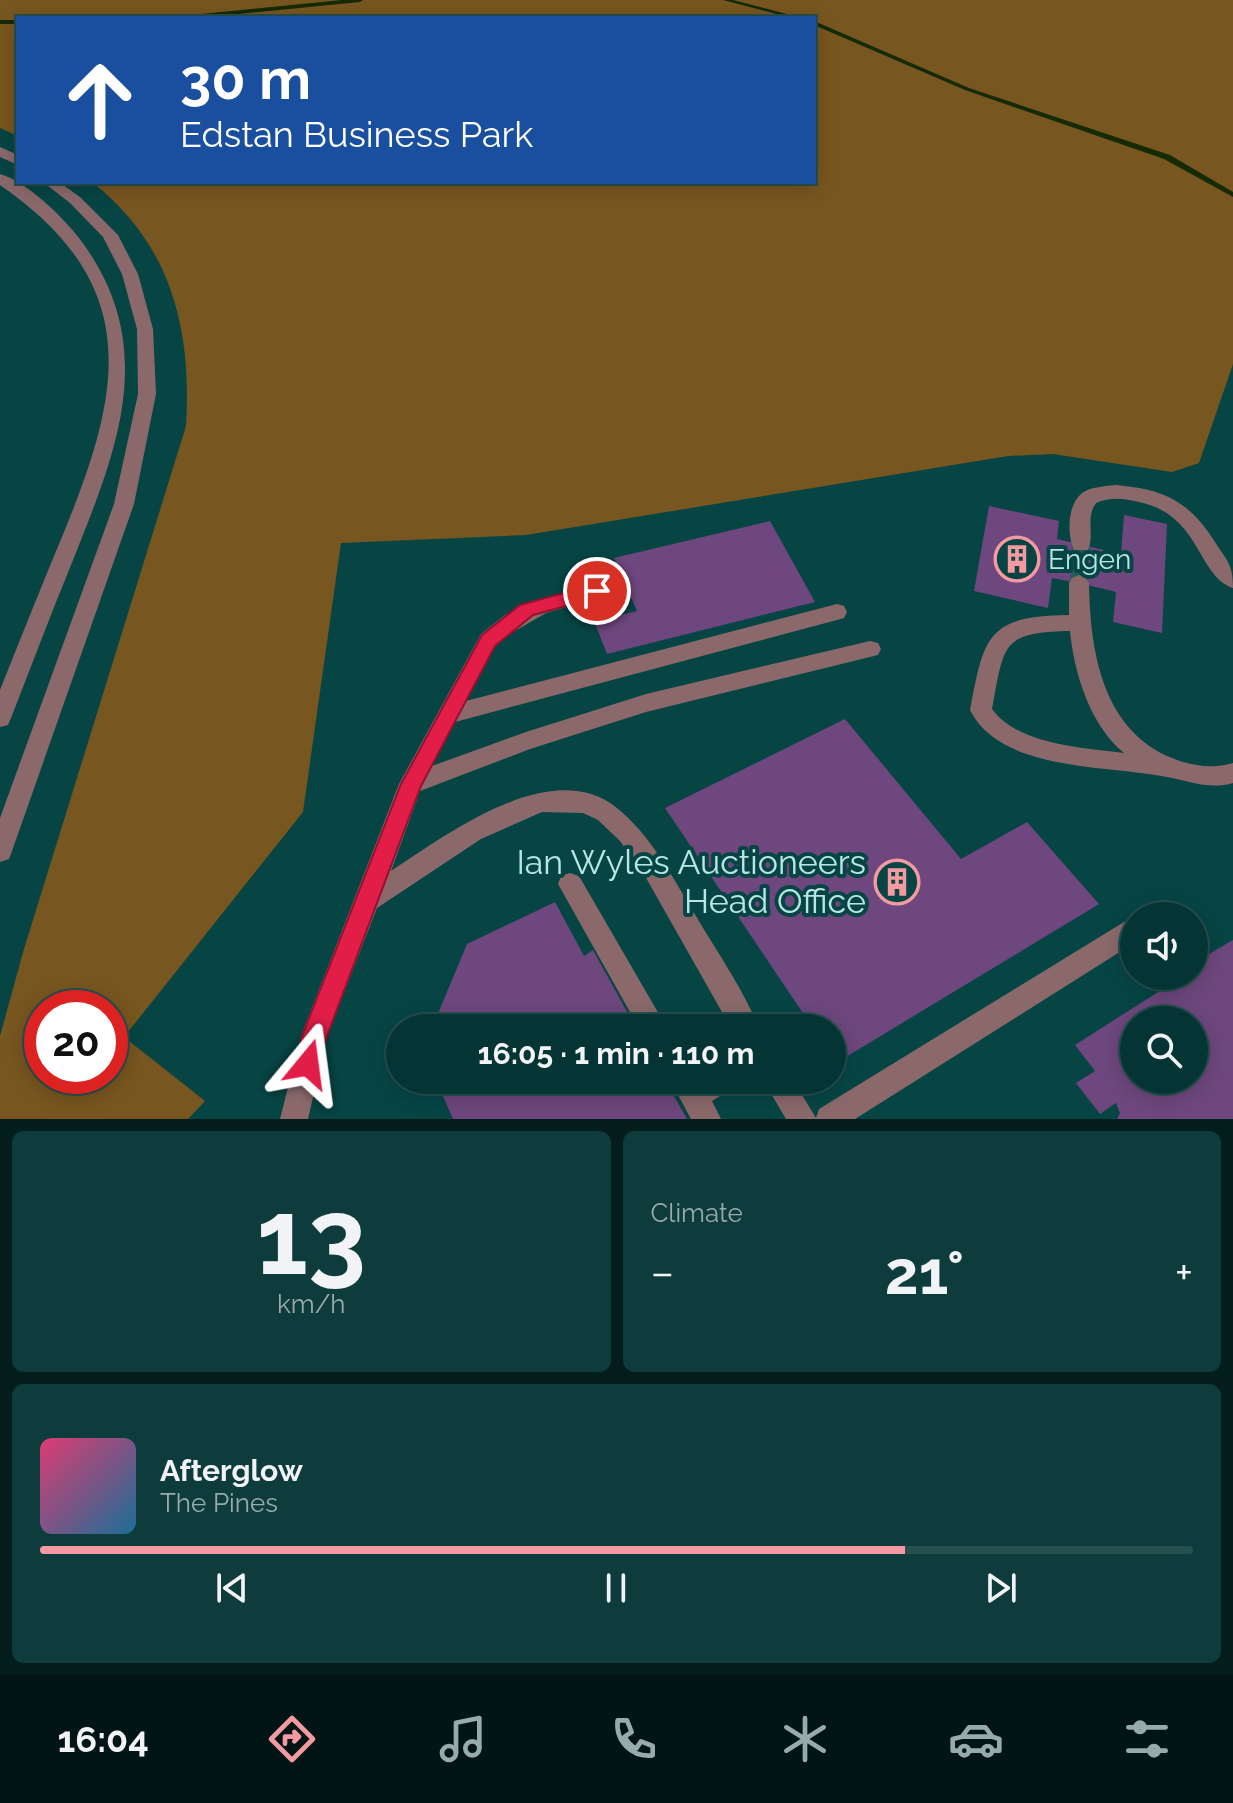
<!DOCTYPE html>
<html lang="en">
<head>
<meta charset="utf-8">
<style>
  :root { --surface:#053434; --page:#0e3c3c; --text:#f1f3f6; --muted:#97aaac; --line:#264f4f; --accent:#f49aa0 }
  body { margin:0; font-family:Raleway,sans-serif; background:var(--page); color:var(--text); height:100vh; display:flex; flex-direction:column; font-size:30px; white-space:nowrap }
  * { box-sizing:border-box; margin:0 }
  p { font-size:26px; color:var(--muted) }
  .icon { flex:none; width:44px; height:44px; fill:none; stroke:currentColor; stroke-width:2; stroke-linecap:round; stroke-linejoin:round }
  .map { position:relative; height:1119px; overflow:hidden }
  .side { display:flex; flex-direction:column; gap:12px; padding:12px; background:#031d1d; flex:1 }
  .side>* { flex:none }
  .banner { position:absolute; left:16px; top:16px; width:800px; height:168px; border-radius:0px; box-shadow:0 4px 20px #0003,0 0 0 2px var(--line); background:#1a4fa0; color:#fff; overflow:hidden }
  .tools { position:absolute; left:1120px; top:902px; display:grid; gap:16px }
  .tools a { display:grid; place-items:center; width:88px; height:88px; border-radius:50%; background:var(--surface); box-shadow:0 4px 20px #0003,0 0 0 2px var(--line); font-size:40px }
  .speed { position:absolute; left:24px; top:990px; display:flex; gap:16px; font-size:40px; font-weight:700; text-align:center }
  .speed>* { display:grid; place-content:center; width:104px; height:104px; border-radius:50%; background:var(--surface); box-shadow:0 4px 20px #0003,0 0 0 2px var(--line); line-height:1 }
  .speed .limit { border:12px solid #d22; background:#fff; color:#111 }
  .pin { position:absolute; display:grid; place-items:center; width:68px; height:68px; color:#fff; margin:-34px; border:4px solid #fff; border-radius:50%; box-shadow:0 2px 8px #0007 }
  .me { position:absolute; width:88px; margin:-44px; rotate:16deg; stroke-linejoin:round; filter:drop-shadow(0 0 6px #0008) }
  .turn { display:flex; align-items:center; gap:28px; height:168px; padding:0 32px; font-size:36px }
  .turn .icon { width:104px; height:104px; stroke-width:2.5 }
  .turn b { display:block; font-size:56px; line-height:68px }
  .big { font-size:60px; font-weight:700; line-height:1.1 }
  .side .tile { flex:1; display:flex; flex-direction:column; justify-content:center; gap:12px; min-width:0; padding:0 28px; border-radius:12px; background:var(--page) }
  .side .dial { align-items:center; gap:0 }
  .dial b { font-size:104px; line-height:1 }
  .song { display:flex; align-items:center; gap:24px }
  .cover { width:96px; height:96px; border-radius:12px; background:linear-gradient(135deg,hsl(340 70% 55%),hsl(200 70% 35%)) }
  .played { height:8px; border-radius:4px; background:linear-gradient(90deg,var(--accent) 75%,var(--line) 75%) }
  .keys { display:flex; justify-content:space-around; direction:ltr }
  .heat { display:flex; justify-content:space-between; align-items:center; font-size:44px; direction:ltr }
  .side .tiles { flex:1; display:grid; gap:12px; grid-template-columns:1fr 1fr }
  .tile:last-child { grid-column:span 2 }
  .trip { position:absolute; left:386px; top:1014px; width:460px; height:80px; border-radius:40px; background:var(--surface); box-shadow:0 4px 20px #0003,0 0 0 2px var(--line); font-weight:700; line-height:80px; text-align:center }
  .menu { display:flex; height:128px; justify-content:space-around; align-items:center; background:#021515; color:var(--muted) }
  .menu .icon { width:56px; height:56px }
  .menu .on { color:var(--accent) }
  .menu b { font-size:36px; color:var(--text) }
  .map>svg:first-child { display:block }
</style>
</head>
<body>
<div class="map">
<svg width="1233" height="1119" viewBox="0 0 1233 1119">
  <rect width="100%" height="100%" fill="#074545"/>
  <!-- green -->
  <path fill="#78561f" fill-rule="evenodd" d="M0,0H1233V364L1199,463L1172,472L1053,454L1008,456L526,535L341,543L303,812L124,1037L205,1101L188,1119H0V1036L24,949L186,426C192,330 172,245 92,182H814V18H18V136L0,128ZM42,1008H110V1076H42Z"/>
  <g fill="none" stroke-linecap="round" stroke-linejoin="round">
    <!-- stream -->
    <path fill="#142b06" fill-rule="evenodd" d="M342,0H363L360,2L199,18H178L181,16Z
      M723,0H733L802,18H792Z
      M0,20H18V24H0Z
      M814,21L969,88L1170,155L1233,192V197L1164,159L965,90L814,25Z"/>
  </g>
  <!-- building -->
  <path fill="#6d477d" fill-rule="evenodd" d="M989,506L1059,521L1057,539L1121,554L1124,515L1167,524L1162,633L1113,622L1116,592L1079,583L1052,578L1048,608L974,591Z
    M770,521L815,602L607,654L594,621L637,611L614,558Z
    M845,719L961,859L1027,822L1099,904L836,1063L832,1057V1028H813L665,808Z
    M555,902L584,956L593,950L636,1028H432L467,944Z
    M1233,940V1119H1117L1120,1113L1116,1103L1100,1114L1076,1083L1095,1071L1075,1045L1169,985L1167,979L1171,976H1194V963ZM1134,1020H1194V1080H1134Z
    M436,1080H665L687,1119H453Z"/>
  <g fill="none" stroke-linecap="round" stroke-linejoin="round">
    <!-- minor-tunnel -->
    <path stroke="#215d5d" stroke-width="18" stroke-dasharray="18 9" stroke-linecap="butt" d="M1079,583L1081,545"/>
    <!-- minor -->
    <path fill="#8b696b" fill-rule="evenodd" d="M0,147L18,155V165L0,157Z
      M0,174C26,181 63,217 79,238C162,347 116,452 71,565C50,616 31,667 11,718L8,725L0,727V690C21,637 42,585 64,532C123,388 143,284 0,185Z
      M43,182H59L80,197L118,235L138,274L153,329L156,394L134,504L12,851L9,859L0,862V818L114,504L138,394L137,329L122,274L103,237L70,203Z
      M1115,485C1164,489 1189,501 1215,542C1227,561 1233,564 1233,588C1197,576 1201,515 1139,502C1124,498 1110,497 1096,503C1085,518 1095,535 1088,550H1074C1067,535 1067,505 1082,493C1091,487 1105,486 1115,485Z
      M1079,575L1086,578L1089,583C1090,650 1102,730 1172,758C1191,766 1213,769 1233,763V783C1209,790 1190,781 1167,777C1108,765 1001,772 970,710C984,636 987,616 1069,615V583L1072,578ZM1070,631C1074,673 1090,725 1124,753C1084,748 1018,745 992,709C1004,645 1001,632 1070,631Z
      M597,583L604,586L607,591L604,596L546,613L508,635L495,646L466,701L837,604L844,606L847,612L844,618L837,620L455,722L432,766L526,732L646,694L870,641L878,643L881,649L878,655L870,657L646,712L530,749L420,791L391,871C447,835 551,755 617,808C649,834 669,871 690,906C713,946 742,986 759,1028H731L645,876L620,841L598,820L583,813L542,812L481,839L377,908L327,1036L308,1119H280L301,1036L399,784L481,634L505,615L531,602Z
      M570,873L579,876L667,1028H639L558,884L561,876Z
      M1134,918V943L855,1119H786L763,1080H793L816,1118L819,1109L1124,922Z
      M670,1080H734L730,1090L712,1101L721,1119H691Z"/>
  </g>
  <!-- route -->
  <path fill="#e11d48" stroke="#92132f" stroke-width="2" d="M597,584L607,591L604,596L533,615L495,646L421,786L327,1036L316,1073L308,1076L299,1073L295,1064L302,1036L401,784L482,635L520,605Z"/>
  <!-- icons -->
  <defs>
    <g id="building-ring" transform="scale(2.3)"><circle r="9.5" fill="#074545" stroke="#f49aa0" stroke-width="1.5"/><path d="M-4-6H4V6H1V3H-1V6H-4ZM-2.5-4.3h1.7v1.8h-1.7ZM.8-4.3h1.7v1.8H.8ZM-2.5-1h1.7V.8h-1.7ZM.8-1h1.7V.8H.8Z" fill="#f49aa0"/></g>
  </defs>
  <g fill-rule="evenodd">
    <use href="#building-ring" x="1017" y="559"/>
    <use href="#building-ring" x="897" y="882"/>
  </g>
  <g text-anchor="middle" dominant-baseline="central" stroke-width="8" stroke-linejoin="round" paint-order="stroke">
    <!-- poi labels -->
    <g font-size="28" fill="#b7e6e5" stroke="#074545" text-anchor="start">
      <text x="1048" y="559">Engen</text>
    </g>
    <!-- near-poi labels -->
    <g font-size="34" fill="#b7e6e5" stroke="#074545" text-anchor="end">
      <text x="866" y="862">Ian Wyles Auctioneers<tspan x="866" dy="39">Head Office</tspan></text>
    </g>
  </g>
</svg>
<div class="tools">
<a><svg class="icon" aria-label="sound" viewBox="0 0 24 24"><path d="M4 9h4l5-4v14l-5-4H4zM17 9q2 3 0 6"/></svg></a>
<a><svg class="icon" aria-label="search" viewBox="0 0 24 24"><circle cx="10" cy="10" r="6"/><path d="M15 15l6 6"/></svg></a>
</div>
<div class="speed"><div class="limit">20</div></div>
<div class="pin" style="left:597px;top:591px;background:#d93025"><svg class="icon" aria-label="arrive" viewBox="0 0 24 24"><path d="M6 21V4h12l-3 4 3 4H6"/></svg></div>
<svg class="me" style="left:308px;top:1064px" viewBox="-20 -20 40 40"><path d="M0-17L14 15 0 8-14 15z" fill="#e11d48" stroke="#fff" stroke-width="4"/></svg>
<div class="trip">16:05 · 1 min · 110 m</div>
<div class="banner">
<div class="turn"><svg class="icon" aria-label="ahead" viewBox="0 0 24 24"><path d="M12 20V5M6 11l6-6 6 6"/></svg><div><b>30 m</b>Edstan Business Park</div></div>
</div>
</div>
<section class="side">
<div class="tiles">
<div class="tile dial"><b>13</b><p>km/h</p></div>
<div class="tile"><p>Climate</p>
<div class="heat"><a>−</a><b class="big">21°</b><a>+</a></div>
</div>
<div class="tile">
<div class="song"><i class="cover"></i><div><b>Afterglow</b><p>The Pines</p></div></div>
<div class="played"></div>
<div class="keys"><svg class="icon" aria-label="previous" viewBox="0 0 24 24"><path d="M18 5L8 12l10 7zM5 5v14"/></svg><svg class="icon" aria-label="pause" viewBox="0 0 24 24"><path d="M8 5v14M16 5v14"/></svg><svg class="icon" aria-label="next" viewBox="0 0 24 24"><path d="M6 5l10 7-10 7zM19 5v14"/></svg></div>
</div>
</div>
</section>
<nav class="menu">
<b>16:04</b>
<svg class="icon on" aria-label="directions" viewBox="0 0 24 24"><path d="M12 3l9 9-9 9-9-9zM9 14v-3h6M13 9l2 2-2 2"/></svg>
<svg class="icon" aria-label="music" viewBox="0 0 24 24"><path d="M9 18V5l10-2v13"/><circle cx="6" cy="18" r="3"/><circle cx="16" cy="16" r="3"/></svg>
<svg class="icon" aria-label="phone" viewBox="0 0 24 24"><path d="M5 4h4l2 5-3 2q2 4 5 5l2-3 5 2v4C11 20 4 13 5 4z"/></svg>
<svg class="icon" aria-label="climate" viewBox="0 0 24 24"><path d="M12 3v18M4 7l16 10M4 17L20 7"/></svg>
<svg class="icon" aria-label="car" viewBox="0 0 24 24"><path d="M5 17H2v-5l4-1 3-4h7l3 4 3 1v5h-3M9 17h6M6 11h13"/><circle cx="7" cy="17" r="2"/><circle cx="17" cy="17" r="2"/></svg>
<svg class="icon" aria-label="filters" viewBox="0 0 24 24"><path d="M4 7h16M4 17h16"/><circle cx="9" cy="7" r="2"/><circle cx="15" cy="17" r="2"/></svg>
</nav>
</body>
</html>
